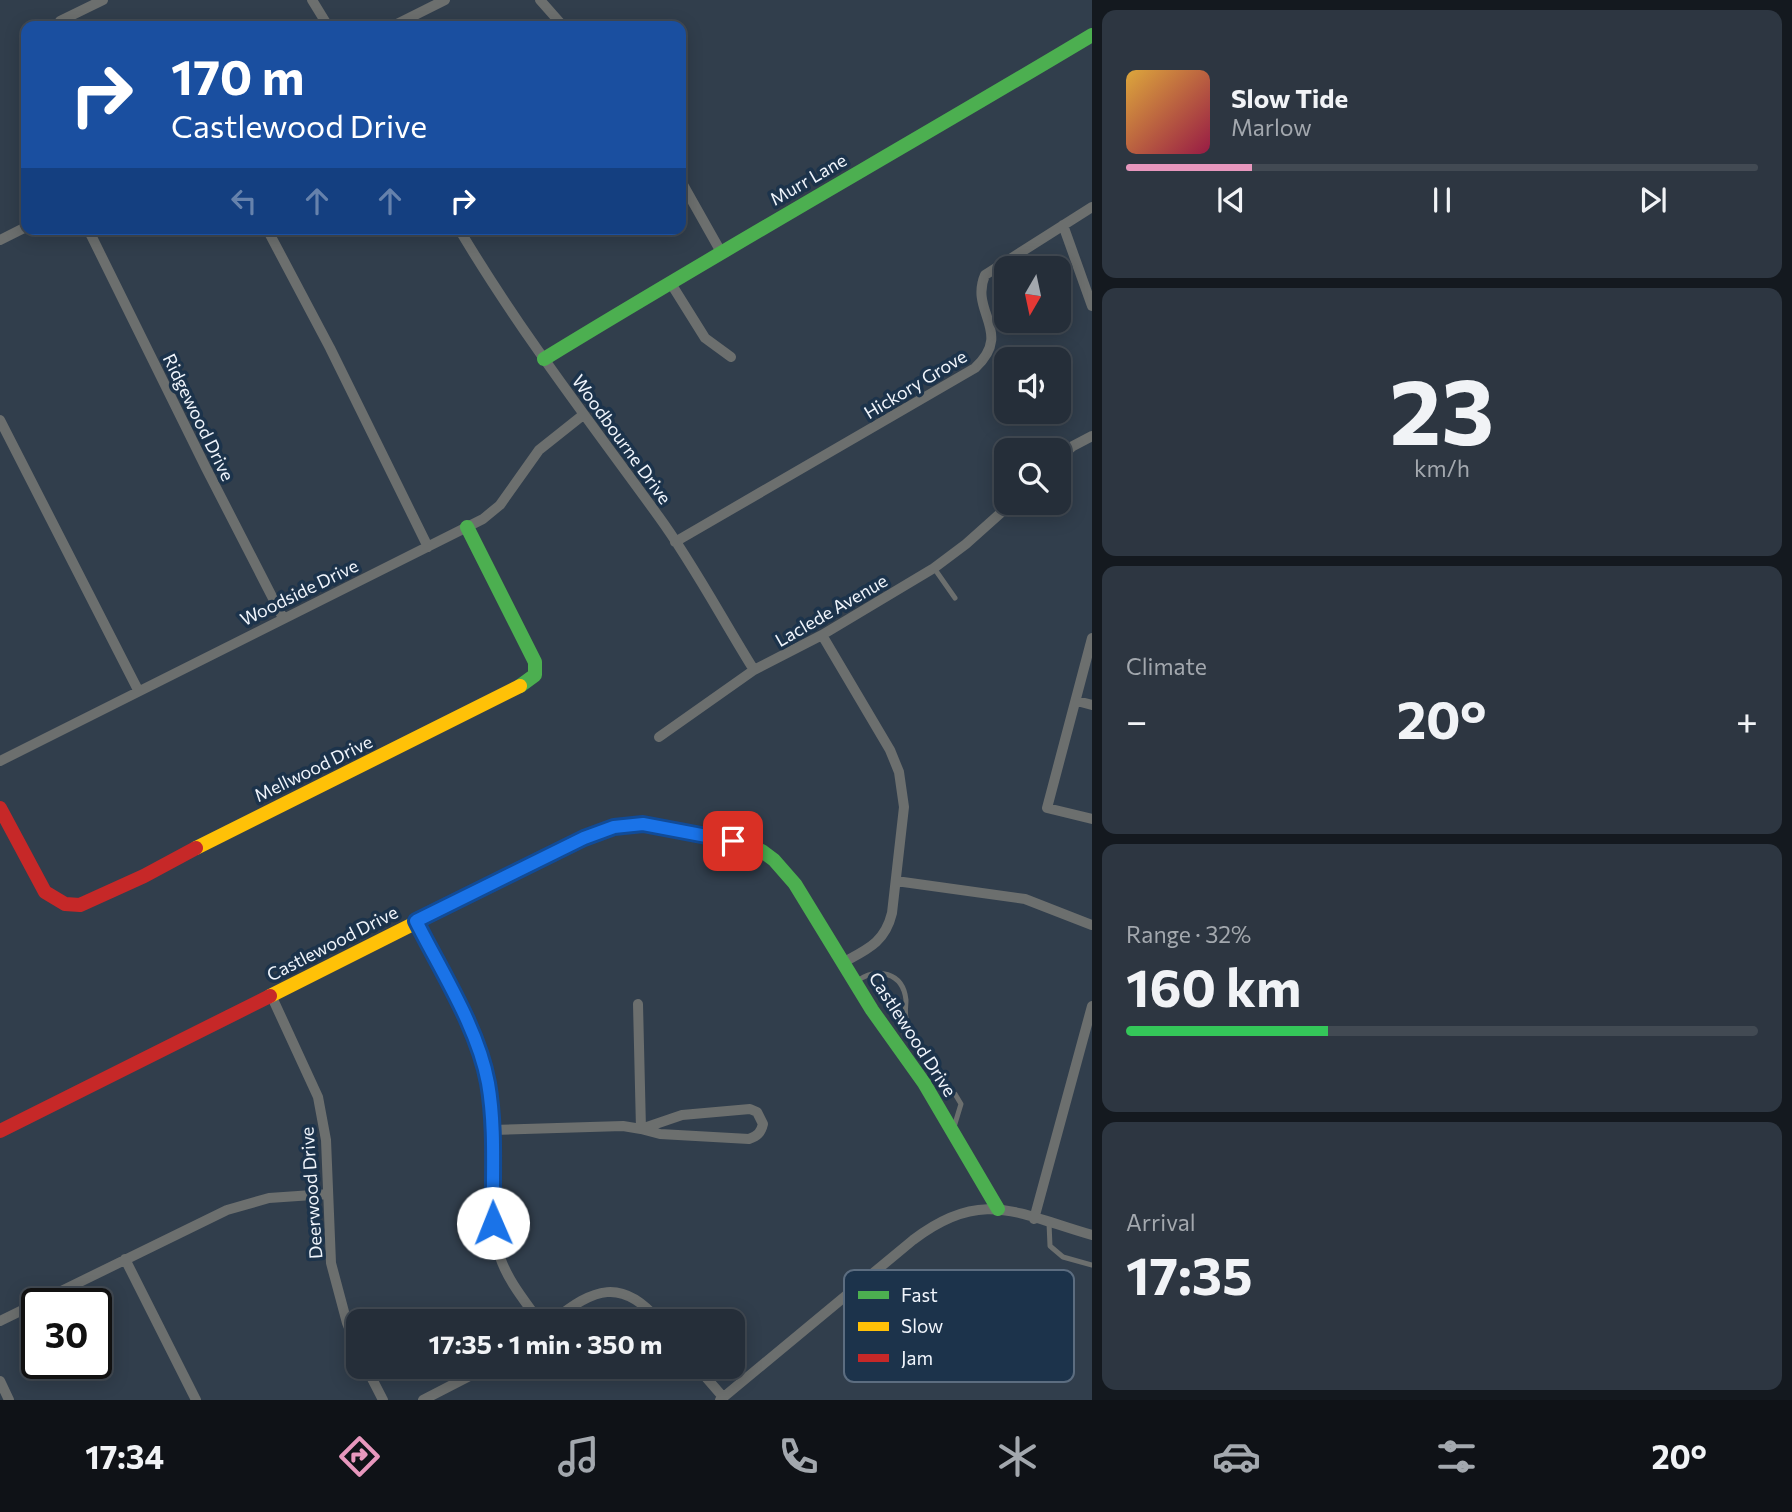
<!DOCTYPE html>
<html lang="en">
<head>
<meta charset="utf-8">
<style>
  :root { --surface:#252e39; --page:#2d3641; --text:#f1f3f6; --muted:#a3a8ae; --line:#424a53; --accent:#e797bd }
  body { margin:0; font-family:Commissioner,sans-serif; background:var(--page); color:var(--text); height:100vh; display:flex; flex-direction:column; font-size:26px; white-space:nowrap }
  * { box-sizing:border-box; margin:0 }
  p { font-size:23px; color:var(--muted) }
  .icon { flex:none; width:38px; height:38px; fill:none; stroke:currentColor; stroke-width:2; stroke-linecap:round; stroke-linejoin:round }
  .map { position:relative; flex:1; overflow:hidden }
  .side { display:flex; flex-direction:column; gap:10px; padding:10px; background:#14191f; width:700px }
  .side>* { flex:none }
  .guide { position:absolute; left:21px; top:21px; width:665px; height:214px; border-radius:14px; box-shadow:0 4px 18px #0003,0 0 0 2px var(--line); background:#1a4fa0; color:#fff; overflow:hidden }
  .needle { width:46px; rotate:189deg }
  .fabs { position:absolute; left:994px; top:256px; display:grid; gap:14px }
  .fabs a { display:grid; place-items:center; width:77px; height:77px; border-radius:14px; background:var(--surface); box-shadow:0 4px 18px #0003,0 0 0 2px var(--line); font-size:35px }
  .speed { position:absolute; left:21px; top:1288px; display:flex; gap:14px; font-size:35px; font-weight:700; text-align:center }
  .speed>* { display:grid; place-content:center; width:91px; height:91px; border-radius:50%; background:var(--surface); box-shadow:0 4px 18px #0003,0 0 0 2px var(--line); line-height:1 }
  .speed .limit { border:4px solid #111; border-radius:10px; background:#fff; color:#111 }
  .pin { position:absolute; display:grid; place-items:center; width:60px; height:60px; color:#fff; margin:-30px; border-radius:14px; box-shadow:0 4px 10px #0006 }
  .me { position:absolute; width:77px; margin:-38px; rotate:359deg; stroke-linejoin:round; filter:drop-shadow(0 0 5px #0008) }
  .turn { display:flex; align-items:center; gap:24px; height:147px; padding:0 35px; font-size:32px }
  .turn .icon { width:91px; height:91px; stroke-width:2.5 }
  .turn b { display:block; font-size:49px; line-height:60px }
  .lanes { display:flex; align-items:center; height:66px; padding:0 35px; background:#0003; justify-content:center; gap:35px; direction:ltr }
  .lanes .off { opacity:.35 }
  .big { font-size:52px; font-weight:700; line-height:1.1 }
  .side .tile { flex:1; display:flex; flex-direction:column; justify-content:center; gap:10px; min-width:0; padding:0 24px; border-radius:14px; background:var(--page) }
  .side .dial { align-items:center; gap:0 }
  .dial b { font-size:91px; line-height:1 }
  .song { display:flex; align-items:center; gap:21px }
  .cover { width:84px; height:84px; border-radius:10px; background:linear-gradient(135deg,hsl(40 70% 55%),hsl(340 70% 35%)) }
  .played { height:7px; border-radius:4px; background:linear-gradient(90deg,var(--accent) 20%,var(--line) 20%) }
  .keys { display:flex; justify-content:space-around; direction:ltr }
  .heat { display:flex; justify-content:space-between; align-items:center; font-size:38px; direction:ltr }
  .charge { height:10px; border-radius:5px; background:linear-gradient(90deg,#34c759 32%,var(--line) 0) }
  .trip { position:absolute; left:346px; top:1309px; width:399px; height:70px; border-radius:14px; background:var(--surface); box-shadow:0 4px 18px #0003,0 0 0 2px var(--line); font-weight:700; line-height:70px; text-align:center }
  .menu { display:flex; height:112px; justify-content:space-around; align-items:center; background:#0f1217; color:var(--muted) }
  .menu .icon { width:49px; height:49px }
  .menu .active { color:var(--accent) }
  .menu b { font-size:32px; color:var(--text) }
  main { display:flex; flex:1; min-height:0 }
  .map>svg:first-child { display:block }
</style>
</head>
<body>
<main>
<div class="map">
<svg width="1092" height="1400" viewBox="0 0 1092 1400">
  <rect width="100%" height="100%" fill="#313e4c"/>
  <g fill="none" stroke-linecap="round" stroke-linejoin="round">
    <!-- lane -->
    <path stroke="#6c6f6e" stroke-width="5" d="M934,568L955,598
      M857,981C877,967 903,972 906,1000C906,1007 904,1014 907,1021C918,1045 933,1067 945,1089L955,1094L961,1104L954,1127
      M1049,1223L1050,1246L1063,1257L1092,1265"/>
    <!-- street -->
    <path stroke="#6c6f6e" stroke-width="10" d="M312,0L328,26
      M540,0L563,26
      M60,21L103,0
      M393,26L445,0
      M681,181L721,252
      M1063,225L1092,306
      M88,229L206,468L283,618
      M267,229L330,348L428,547
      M459,229C519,330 590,422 659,517C694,565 722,619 754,670
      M0,240L26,227
      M670,282L705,338L731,357
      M0,420L138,690
      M1059,458L1073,446L1092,436
      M675,542L975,368C1014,332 969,312 985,275L1092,207
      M822,635L890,750L899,772L904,807L892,913C885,942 868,949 844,962
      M1092,638L1047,808L1092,819
      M1077,701L1092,705
      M659,737L754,670L822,635L934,568L966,544L1013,502
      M0,761L483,519L500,505L539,450L583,415
      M896,881L1025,899L1092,925
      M417,921C442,972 476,1026 487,1082C498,1136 482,1208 500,1257C508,1281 525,1301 539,1321
      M271,995L318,1097L326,1140L331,1263L347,1323L359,1353
      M750,1109L757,1112L763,1124C761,1132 758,1136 749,1139L660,1134L641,1129L682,1115Z
      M492,1130L623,1126L641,1129L638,1004
      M1034,1219L1092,1006
      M125,1259L196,1400
      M0,1321L227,1210L269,1198L327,1194
      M553,1321C593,1288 622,1277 659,1321
      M366,1367L383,1400
      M697,1367L723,1397
      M0,1381L9,1400
      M423,1400L487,1367
      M720,1400L913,1240C982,1187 1018,1214 1092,1235"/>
    <!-- fast -->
    <path stroke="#4caf50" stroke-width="14" d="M544,359C725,248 910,144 1092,35
      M467,527L535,662V675L520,686
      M636,825L643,824L733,841L762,851L774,860L795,884L872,1010L924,1083L998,1209"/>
    <!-- slow -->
    <path stroke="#ffc107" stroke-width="14" d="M196,848L520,686
      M270,996L584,838L614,827L636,825"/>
    <!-- jam -->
    <path stroke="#c62828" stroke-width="14" d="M0,808L45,892L65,904L80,905L144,876L196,848
      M0,1131L270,996"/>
  </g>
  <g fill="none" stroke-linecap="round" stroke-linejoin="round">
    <!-- route casing -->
    <g stroke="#114b97" stroke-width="18">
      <path id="route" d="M493,1223C492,1177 496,1129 488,1083C478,1028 441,971 416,921L584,838L614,827L643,824L733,841"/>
    </g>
    <!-- route -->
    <use href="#route" stroke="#1a73e8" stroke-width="12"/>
  </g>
  <g text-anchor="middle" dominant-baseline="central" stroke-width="7" stroke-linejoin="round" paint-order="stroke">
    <!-- street labels -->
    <g font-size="18" fill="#f0f5fc" stroke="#1c334b">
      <text transform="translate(808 179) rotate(-30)">Murr Lane</text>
      <text transform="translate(915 384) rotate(-31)">Hickory Grove</text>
      <text transform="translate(199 417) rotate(64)">Ridgewood Drive</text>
      <text transform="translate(622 439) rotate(54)">Woodbourne Drive</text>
      <text transform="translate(299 592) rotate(-26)">Woodside Drive</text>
      <text transform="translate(831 610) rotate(-30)">Laclede Avenue</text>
      <text transform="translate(313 768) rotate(-26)">Mellwood Drive</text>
      <text transform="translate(332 943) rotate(-27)">Castlewood Drive</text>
      <text transform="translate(913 1034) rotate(57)">Castlewood Drive</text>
      <text transform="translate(311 1193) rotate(-94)">Deerwood Drive</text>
    </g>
  </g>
  <!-- legend -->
  <rect x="844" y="1270" width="230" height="112" rx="10" fill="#1c334b" stroke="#5c6d80" stroke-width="2"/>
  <rect x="858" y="1291" width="31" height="8" fill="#4caf50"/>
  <rect x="858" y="1322" width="31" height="9" fill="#ffc107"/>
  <rect x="858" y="1354" width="31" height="8" fill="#c62828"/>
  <g font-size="19" fill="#f0f5fc">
    <text x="901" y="1302">Fast</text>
    <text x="901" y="1333">Slow</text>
    <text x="901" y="1365">Jam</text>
  </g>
</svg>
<div class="fabs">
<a><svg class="needle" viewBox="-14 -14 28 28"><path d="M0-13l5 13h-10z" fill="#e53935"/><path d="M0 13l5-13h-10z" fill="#a3a8ae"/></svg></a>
<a><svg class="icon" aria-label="sound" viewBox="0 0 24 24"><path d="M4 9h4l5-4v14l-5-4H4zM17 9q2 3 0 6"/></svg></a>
<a><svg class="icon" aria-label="search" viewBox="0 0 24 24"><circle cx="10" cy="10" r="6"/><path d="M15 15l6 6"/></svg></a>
</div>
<div class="speed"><div class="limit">30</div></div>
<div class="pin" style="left:733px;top:841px;background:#d93025"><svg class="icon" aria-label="arrive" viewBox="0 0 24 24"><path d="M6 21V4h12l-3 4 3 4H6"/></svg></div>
<svg class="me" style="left:493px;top:1223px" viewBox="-20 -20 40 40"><circle r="19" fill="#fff"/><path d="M0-13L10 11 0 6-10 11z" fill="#1a73e8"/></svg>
<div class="trip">17:35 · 1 min · 350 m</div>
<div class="guide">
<div class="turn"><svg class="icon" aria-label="right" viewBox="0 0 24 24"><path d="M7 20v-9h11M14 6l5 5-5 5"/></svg><div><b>170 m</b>Castlewood Drive</div></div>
<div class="lanes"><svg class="icon off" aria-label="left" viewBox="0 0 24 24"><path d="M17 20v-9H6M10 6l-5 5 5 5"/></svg><svg class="icon off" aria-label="ahead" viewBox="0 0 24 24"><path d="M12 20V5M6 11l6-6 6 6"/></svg><svg class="icon off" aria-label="ahead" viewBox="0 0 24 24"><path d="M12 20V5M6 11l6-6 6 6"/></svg><svg class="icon" aria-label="right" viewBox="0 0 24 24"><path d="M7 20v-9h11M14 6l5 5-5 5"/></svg></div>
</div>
</div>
<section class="side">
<div class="tile">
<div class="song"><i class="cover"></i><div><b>Slow Tide</b><p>Marlow</p></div></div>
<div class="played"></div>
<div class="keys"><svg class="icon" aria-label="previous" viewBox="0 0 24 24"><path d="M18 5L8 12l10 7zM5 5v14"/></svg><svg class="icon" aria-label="pause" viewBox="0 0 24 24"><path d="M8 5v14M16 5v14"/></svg><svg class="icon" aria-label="next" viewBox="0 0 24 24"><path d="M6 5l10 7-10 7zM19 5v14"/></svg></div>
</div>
<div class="tile dial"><b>23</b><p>km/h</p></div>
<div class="tile"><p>Climate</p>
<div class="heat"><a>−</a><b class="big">20°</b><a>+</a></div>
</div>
<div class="tile"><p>Range · 32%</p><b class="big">160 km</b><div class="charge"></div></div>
<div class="tile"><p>Arrival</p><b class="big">17:35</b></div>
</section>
</main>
<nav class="menu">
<b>17:34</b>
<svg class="icon active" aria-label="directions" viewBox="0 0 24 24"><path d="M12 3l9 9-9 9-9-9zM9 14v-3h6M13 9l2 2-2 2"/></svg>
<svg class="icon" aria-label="music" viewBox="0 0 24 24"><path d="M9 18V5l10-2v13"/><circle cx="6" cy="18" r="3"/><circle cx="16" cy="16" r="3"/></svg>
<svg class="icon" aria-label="phone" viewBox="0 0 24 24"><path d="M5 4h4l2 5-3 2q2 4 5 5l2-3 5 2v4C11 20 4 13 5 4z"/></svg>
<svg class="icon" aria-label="climate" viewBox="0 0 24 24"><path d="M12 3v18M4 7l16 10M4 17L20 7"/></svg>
<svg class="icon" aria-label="car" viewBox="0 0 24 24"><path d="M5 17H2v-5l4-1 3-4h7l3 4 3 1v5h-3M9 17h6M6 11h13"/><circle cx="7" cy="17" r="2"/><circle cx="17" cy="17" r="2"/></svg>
<svg class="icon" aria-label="filters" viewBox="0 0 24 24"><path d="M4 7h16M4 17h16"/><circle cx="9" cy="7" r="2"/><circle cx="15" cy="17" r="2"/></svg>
<b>20°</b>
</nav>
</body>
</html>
